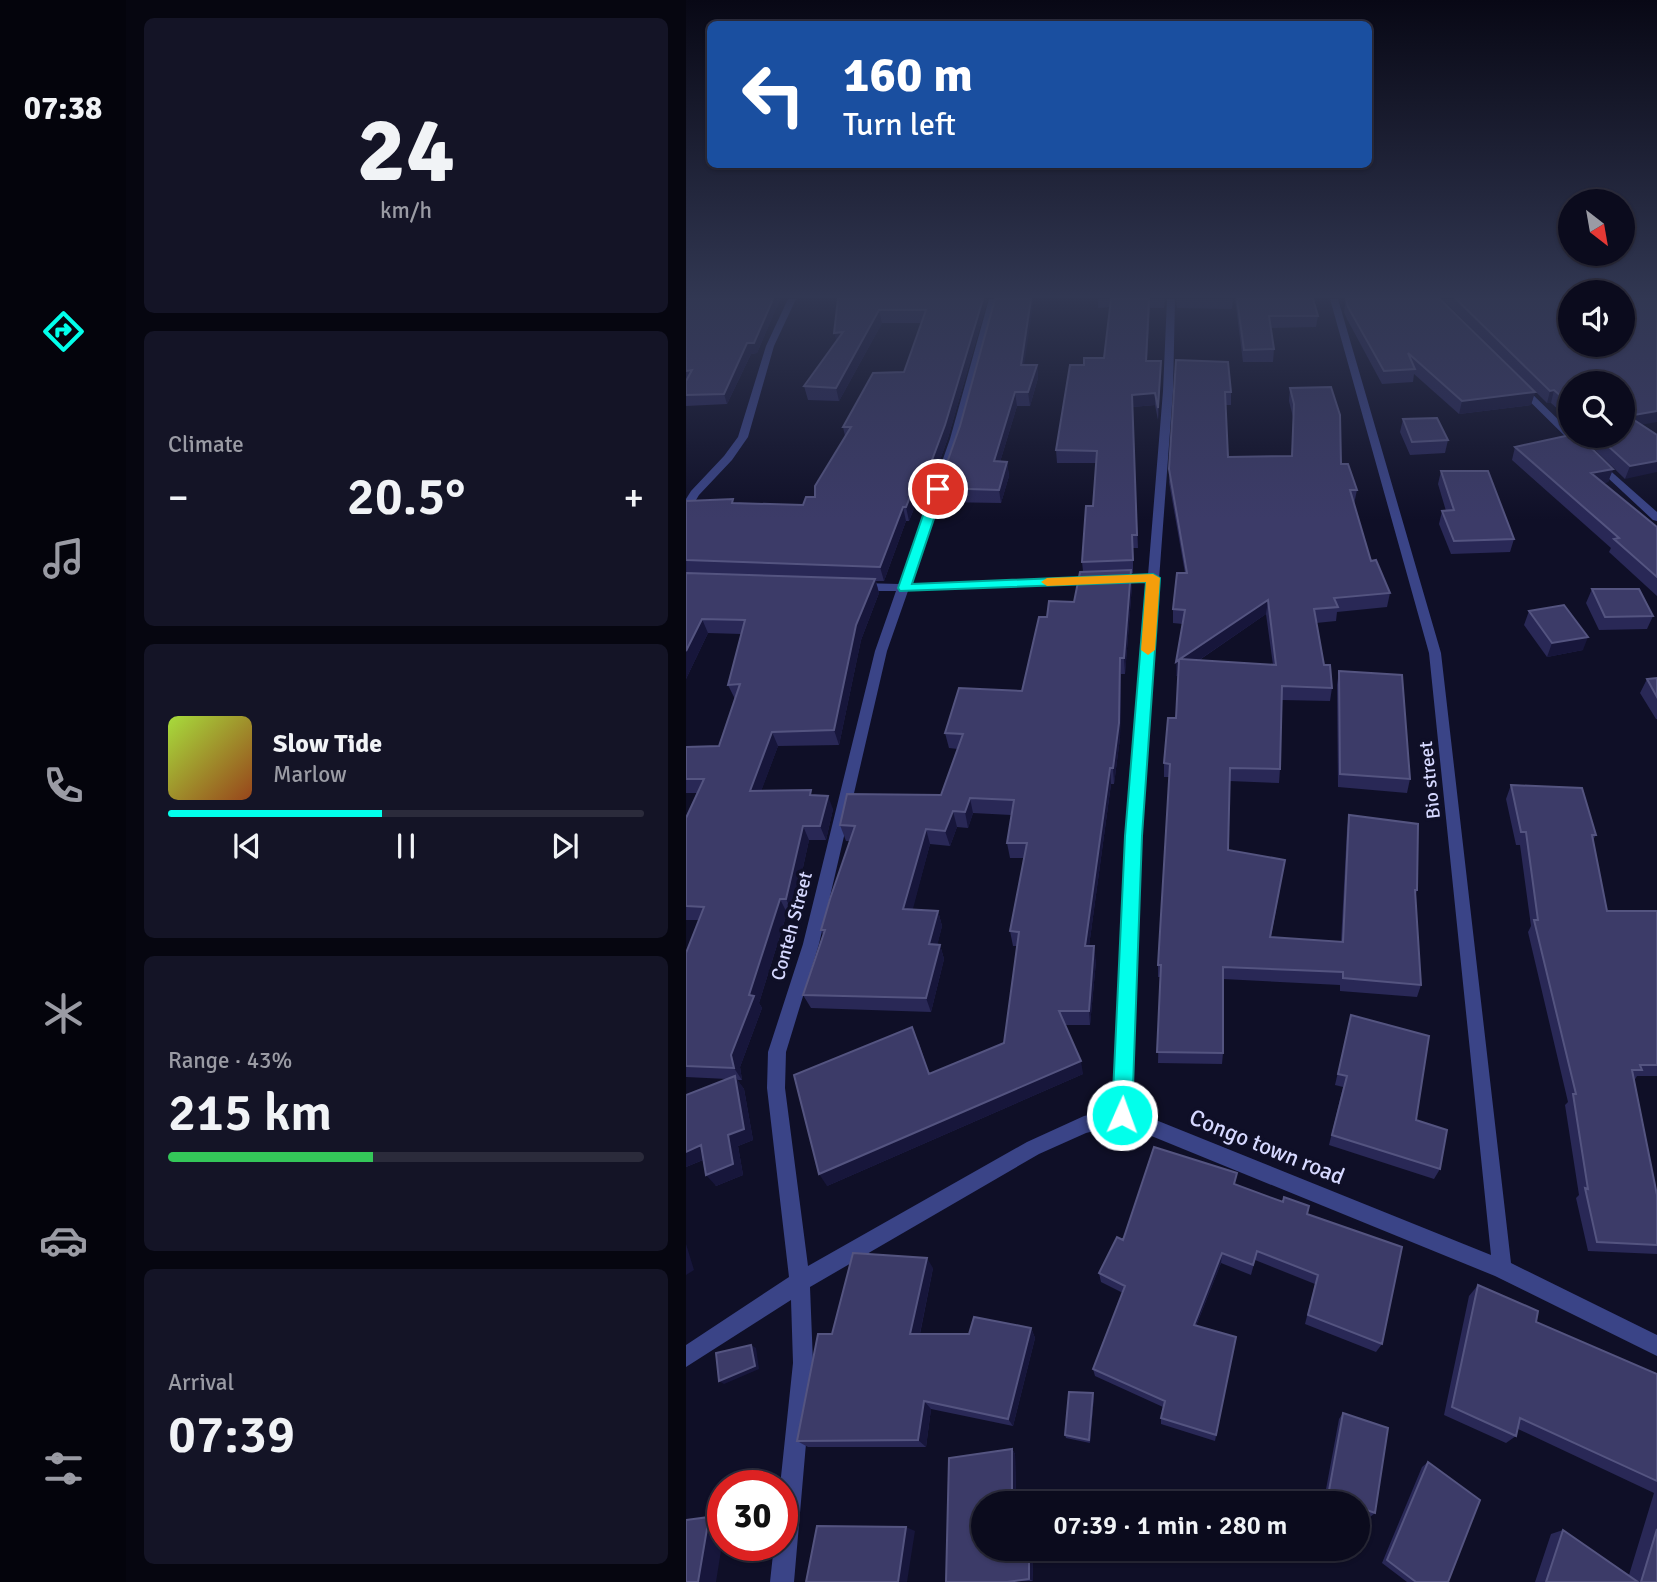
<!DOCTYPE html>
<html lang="en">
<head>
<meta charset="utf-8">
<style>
  :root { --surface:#0b0b1d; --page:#141426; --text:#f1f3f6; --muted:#9a9ba4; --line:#2b2b3b; --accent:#02ffeb }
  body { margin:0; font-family:Signika,sans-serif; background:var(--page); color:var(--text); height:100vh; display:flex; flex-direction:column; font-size:26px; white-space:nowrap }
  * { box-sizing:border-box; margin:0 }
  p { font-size:23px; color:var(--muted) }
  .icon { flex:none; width:38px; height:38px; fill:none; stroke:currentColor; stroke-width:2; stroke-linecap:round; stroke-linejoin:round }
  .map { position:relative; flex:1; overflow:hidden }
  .sheet { display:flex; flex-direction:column; gap:18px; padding:18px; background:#060610; width:560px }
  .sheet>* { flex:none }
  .top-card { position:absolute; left:21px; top:21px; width:665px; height:147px; border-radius:10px; box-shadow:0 2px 5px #0004,0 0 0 2px var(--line); background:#1a4fa0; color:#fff; overflow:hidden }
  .needle { width:46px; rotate:149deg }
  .controls { position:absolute; left:872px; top:189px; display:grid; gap:14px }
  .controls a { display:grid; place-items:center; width:77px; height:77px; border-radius:50%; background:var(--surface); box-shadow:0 2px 5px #0004,0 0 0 2px var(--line); font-size:35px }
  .speed { position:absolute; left:21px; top:1470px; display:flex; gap:14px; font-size:35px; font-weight:700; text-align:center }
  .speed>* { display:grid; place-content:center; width:91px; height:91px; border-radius:50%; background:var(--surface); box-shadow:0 2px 5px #0004,0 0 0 2px var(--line); line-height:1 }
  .speed .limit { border:10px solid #d22; background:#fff; color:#111 }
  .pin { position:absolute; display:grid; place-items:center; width:60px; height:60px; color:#fff; margin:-30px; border:4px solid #fff; border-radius:50%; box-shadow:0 2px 7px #0007 }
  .me { position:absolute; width:77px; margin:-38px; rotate:2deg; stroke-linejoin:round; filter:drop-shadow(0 0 5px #0008) }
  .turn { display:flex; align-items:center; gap:24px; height:147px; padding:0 21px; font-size:32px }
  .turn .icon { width:91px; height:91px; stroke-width:2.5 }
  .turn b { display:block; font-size:49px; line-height:60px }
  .big { font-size:52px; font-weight:600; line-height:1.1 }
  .sheet .card { flex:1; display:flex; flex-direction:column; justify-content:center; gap:10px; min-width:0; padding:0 24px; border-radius:10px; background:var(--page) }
  .sheet .dial { align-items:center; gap:0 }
  .dial b { font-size:91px; line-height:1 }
  .song { display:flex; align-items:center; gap:21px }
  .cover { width:84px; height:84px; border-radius:10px; background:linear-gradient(135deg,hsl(80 70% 55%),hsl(20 70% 35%)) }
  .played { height:7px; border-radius:4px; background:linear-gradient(90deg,var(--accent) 45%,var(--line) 45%) }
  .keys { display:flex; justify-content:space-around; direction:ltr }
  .heat { display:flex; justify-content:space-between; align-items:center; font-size:38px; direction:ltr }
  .charge { height:10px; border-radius:5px; background:linear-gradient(90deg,#34c759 43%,var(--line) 0) }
  .trip { position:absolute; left:285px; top:1491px; width:399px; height:70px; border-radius:35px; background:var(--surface); box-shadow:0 2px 5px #0004,0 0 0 2px var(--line); font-weight:600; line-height:70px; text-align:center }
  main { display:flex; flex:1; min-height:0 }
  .tabs { display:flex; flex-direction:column; width:126px; justify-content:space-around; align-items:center; background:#04040c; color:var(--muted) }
  .tabs .icon { width:49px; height:49px }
  .tabs .active { color:var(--accent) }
  .tabs b { font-size:32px; color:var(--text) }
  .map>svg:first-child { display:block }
</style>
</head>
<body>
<main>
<nav class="tabs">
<b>07:38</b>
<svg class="icon active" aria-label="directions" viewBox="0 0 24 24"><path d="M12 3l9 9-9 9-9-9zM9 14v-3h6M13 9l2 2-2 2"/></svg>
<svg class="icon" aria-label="music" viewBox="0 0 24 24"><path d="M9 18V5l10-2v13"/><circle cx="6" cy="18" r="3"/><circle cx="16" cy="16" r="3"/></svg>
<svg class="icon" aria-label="phone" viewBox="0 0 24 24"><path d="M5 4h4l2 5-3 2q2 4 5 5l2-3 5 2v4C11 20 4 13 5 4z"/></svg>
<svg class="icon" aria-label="climate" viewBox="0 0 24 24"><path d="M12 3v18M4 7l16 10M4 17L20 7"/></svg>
<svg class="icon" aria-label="car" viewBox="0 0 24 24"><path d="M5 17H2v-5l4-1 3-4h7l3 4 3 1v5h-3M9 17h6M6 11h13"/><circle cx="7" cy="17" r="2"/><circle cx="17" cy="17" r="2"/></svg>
<svg class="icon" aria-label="filters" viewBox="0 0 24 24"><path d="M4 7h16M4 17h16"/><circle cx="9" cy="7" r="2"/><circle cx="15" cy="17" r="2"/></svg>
</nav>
<section class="sheet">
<div class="card dial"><b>24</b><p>km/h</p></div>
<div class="card"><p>Climate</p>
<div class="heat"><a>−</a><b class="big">20.5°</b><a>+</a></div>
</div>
<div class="card">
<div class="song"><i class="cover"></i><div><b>Slow Tide</b><p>Marlow</p></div></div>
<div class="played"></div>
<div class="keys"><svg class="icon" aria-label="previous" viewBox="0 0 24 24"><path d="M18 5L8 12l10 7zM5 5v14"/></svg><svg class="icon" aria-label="pause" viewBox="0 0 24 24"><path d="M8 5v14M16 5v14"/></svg><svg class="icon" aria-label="next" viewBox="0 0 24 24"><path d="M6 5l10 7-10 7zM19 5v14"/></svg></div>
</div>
<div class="card"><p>Range · 43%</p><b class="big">215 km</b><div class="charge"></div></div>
<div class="card"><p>Arrival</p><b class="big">07:39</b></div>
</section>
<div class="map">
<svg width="971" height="1582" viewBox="0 0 971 1582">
  <rect width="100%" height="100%" fill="#0f0f27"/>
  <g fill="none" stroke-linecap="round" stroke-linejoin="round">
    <!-- minor -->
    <path fill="#3a4487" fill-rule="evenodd" d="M102,299H110L88,346L62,437L46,460L13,495L4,510L0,511V499L5,491L38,456L52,437L80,346Z
      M303,299H311L274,439L224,584L462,575L477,391L481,299H489L487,391L454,836L445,1110L805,1255L743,653L644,299H652L755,653L825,1263L971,1335V1356L809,1276L436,1124L400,1133L353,1154L124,1287L127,1363L108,1582H84L88,1545H96V1486H94L107,1363L105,1300L0,1367V1345L103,1277L81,1088L82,1052L117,944L189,651L210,591H175L169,587L175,583L213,584L264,439ZM461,582L440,836L427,1109L398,1116L341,1142L122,1266L99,1088L100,1052L133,944L201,651L222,591Z
      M830,384H836L884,431V436H889L899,446V450H893L830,388Z
      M911,459L971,512V521L967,520L907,464L906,462Z"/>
  </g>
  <!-- wall -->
  <path fill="#292856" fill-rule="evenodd" d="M0,299H94L71,353L65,354L41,404L0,406Z
    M152,299H302L262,438L239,501H231L223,521H220L198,581H190L193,593L175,640L153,745L92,746L75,791L127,795L147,809L140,840H123L107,913H101L73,1003L76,1008L54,1067L56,1080H51L58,1089L67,1140L52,1146L57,1175L30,1186L17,1160L0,1167V1095L41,1079L0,1077V953L13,920H0V818L11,793H0V747L33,746L49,699L42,685L55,634L22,633L0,679V501L117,505L129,497L159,436L157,427L218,372L236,323H196L153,401L122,400L118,386L150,341Z
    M412,299H479L478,308H464L461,361H475L472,420L469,405L446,407L452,548H447V573H445L446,585L439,674H435L434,738L428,784H425L403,946L410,961L404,1025H379L397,1074L141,1186L232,1040L243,1074L318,1043L331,946H327L324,931L338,858H324L321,843L325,815L287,813L282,828L271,827L264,846L244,844L226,910L252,911L256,926L251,945H254L258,959L245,1012L125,1008L117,995L137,935L135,930L164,841H160L154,825L255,795L272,749L263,748L259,733L336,691L361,617L388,602L397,571L396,562L407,506L410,463H371L370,450L398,365L418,358L424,307L412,308Z
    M490,299H547L546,309L491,308Z
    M549,299H627L632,316L630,327L585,328L588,349L587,362H557Z
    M660,299L849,392L845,405L773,414L728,374L727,382L696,384L661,319L658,312Z
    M756,299H884L956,425L971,435L939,479L902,443L904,437L902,436H936L884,383V420L865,403H861Z
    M490,360L545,392V405H539L542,457L606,456L607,417L603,401L604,388L655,464L671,490L668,504L685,561L704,593L701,607L651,612L650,621L630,623L638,665L646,688L644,701L596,700L594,769L593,783L543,781L542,850L599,860L585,937L655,942L661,829L663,815L731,890L729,897L735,985L731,997L654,991V985L537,979V1053L536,1064L472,1063L474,977H472V965L483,777H478V763L490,718L492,675L490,676L497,624L487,623V609L499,573L483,482ZM580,614L587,665L512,661Z
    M338,365H351L352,378L344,406H331L314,462H321L323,476L315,503L255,502L252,488L274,426Z
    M717,419L762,440L759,453L724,455L714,432Z
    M829,447L927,469L922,482L917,483L971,527V596L923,552L925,548L826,460Z
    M755,471L828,539L824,552L765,554L753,524L756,511H760L752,484Z
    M906,589L967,616L961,629L913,630L900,603Z
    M843,611L897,650L861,657L838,625Z
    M653,671L724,779L721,793L652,787L651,685Z
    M971,678V719H970L954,693L961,679Z
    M825,785L910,835L907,840L921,911H971V1076H951L948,1081L971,1195V1254L902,1251L890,1198L893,1195L879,1105L882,1102L842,932L845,926L834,845H830L820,799Z
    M665,1015L730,1120L754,1169L748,1179L643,1145L657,1087L649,1085Z
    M550,1185L621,1214L696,1344L690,1352L619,1324L629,1284L569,1260L565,1275L535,1263L510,1326L550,1337L529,1441L475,1424V1418L477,1407L409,1376L407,1369L437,1293L415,1282L413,1273L437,1240Z
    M247,1268L234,1334H283L345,1328L349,1338L327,1426L245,1409L240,1447H122L111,1441L146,1334Z
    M792,1285L850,1322L971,1374V1582H849L865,1534L877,1530L943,1575L968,1493L832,1429L830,1436L820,1443L758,1415L783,1296Z
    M408,1396L404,1443L380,1438L379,1435Z
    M657,1413L689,1513L684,1517L672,1512V1503H647L638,1500L653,1419Z
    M326,1449L329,1454L330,1503H298V1549H346L347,1581L260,1582L263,1458Z
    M742,1462L762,1582H721L696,1563L736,1467Z"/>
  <!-- shaded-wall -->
  <path fill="#17163b" d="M87,299H94L71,353L65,354L41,404L38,394L61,343Z
    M297,299H302L262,438L239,501L236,487Z
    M345,299H348L336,379L335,365Z
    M193,310L196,323L153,401L150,388Z
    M157,332L152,346L148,333Z
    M475,361L474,391L472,420V408Z
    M351,365L352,378L344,406L342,392Z
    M868,390L865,403H861L864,391Z
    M329,392L331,406L310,475L308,461Z
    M849,392L845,405L773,414L776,401Z
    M469,393V405L446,407V395Z
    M971,411V422L938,428L942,416Z
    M971,461V472L939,479L944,466Z
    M321,462L323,476L315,503L313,490Z
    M927,469L922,482L901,487L905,473Z
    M228,487L231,501L223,521L220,507Z
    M217,507L220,521L198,581L194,567Z
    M445,570L446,585L439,674L438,658Z
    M189,579L193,593L175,640L153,745L148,730L170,625Z
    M582,600L580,614L494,673V659Z
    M16,619L22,633L0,679V651Z
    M902,637L897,650L861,657L866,643Z
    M434,658L435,674L434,738L428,784L427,768Z
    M493,660V674L490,676V662Z
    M86,732L92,746L70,805L64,791Z
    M424,768L425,784L401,961L399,946Z
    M142,796L147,809L140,840L134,826Z
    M284,798L287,813L282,828L279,812Z
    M267,811L271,827L264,846L259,831Z
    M117,826L123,840L107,913L100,899Z
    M240,829L244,844L223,924L217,909Z
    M94,899L101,913L73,1003L76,1008L54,1067L56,1080L48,1068L45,1055L63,995Z
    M252,911L256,926L248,959L243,944Z
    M254,945L258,959L245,1012L240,998Z
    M408,946L410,961L404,1025L403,1011Z
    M395,1061L397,1074L141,1186L133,1174Z
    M49,1076L58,1089L67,1140L52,1146L57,1175L30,1186L20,1175L42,1135Z
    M15,1145L26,1156L0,1167V1152Z
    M0,1244L8,1270L0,1275Z
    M536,1253L535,1263L507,1333L508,1325Z
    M241,1258L247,1268L232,1343L224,1334Z
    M345,1328L349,1338L327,1426L322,1419Z
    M65,1345L70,1348L73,1369L38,1384L33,1381Z
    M407,1393L408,1396L404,1443L403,1440Z
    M238,1401L245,1409L240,1447L232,1440Z
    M326,1449L329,1454L330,1503H326Z
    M23,1517L37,1521V1538L30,1582H12Z
    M220,1527L229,1531L221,1582H212Z
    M343,1549H346L347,1581L343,1579Z"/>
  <!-- building -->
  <path fill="#3c3b68" stroke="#545480" stroke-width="2" fill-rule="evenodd" d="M0,299H87L68,343H61L38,394L0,395V381L6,370L0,371Z
    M152,299H297L259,425L236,487H228L220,507H217L194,567L0,560V501L47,499L46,503L117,505L120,497H129V486L165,427H157L187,373L218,372L240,310H193L150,388L118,386L157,332L148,333Z
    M309,299H345L335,365H351L342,392H329L308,461L321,462L313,490L252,488L274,426Z
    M425,299H463L460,361H475L472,408L469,393L446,395L451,535H446L447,560L396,562L400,506H407L411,451L370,450L384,365H398V358H418Z
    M551,299H627L632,316H583L588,349L558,350Z
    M660,299H754L849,392L776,401L722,353L729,369L698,371L662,307Z
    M770,299H884V345H936V299H971V411L942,416L971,435V461L944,466L911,436H936V383H884V404L868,390L864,391Z
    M490,360L542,362L545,392H539L542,457L606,456L608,404L604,388L645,387L654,415L655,464H662L671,490H664L685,561L690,560L704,593L648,598L652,607L628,609L638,665H644L646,688L596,686L594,769L544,768L542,850L599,860L584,937L657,942L663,815L732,824L731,890H729L735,985L657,978V972L537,967V1053L471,1052L475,965H472L484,764L478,763L482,718H490L493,660L490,662L499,610L487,609L491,573H501L483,469ZM582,600L590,665L494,659Z
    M751,418L762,440L726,442L717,419Z
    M884,435L893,436L927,469L905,473L971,527V577L928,539L933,538L829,447Z
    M755,471H802L828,539L768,541L756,511L768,510Z
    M445,570L438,658H434L433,723L427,768H424L399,946H408L403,1011H373L395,1061L133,1174L108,1075L226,1027L243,1074L318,1043L333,932L324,931L341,843H321L328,800L284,798L279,812L267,811L259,831L240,829L217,909L252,911L243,944L254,945L240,998L117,995L139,930H135L144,899L169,826L154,825L161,794L255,795L277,734L259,733L273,688L336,691L353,617H361L363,601L388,602L394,572Z
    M0,573L189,579L170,625L148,730L86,732L64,791L125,790L124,795L142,796L134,826H117L100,899H94L63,995L68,996L45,1055L48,1068L0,1066V953L18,907L0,906V818L18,779H0V747L33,746L54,684L42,685L59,620L16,619L0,651Z
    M906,589H953L967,616L919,617Z
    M878,605L902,637L866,643L843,611Z
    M653,671L716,675L724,779L654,774Z
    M971,678V697L961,679Z
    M825,785L896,788L910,835H906L921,911H971V1065H954L956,1070H946L971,1195V1245L911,1242L899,1188L902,1189L887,1094H890L848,920H852L840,832H835Z
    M665,1015L743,1036L730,1120L761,1130L754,1169L646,1135L661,1076L652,1074Z
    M49,1076L58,1129L42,1135L47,1164L20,1175L15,1145L0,1152V1095Z
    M468,1147L551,1173L548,1184L597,1202L598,1197L623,1206L621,1214L716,1247L696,1344L622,1315L632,1275L571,1251L567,1265L536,1253L508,1325L550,1337L530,1435L475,1418L479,1401L407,1369L439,1286L413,1273L431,1237L437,1240Z
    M167,1253L241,1258L224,1334H283L288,1317L345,1328L322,1419L238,1401L232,1440L111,1441L132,1334H146Z
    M792,1285L852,1311L850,1322L971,1374V1481L834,1418L830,1436L766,1407Z
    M65,1345L69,1366L33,1381L30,1353Z
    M383,1392L407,1393L403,1440L379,1435Z
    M657,1413L702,1428L689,1513L672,1507V1503H662L642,1496Z
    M326,1449V1503H298V1549H343V1579L321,1582H260L263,1458Z
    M742,1462L794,1500L762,1582H730L701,1560Z
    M23,1517L12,1582H0V1520Z
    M131,1526L220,1527L212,1582H120Z
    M971,1529V1582H955Z
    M877,1530L952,1582H860Z"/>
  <!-- sky -->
  <linearGradient id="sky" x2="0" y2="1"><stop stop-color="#080815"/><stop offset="0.57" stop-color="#313752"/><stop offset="1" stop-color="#313752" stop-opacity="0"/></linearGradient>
  <rect width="971" height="520" fill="url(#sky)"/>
  <!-- route -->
  <path fill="#02ffeb" stroke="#01a699" stroke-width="2" d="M252,485L258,489L226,584L467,574L474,578L456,836L446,1115L443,1122L436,1124L429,1122L426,1115L439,836L460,582L214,591L212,588L246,489Z"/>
  <!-- slow -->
  <path fill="#f59e0b" d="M467,574L474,578L469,650L462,655L455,650L460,582L361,586L355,582L361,578Z"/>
  <g text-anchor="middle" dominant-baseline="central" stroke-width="7" stroke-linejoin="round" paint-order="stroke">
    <!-- street labels -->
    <g font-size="19" fill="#d6d8ff" stroke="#0f0f27">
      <text transform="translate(744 780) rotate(-96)">Bio street</text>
      <text transform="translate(106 926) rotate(-75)">Conteh Street</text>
    </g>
    <!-- near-street labels -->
    <g font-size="23" fill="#d6d8ff" stroke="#0f0f27">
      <text transform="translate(581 1147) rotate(22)">Congo town road</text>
    </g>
  </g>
</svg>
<div class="controls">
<a><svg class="needle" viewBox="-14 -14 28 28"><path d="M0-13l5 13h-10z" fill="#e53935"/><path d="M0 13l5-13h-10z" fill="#9a9ba4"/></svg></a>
<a><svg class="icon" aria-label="sound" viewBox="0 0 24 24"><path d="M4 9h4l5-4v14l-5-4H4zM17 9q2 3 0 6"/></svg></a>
<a><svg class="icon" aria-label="search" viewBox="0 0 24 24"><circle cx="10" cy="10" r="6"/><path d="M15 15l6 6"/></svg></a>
</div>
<div class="speed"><div class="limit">30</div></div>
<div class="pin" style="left:252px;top:489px;background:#d93025"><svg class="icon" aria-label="arrive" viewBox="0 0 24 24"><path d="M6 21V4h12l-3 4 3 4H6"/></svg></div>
<svg class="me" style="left:436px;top:1115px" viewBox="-20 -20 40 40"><circle r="17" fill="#02ffeb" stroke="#fff" stroke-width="3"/><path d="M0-11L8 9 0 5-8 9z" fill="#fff"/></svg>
<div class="trip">07:39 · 1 min · 280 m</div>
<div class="top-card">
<div class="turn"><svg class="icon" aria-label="left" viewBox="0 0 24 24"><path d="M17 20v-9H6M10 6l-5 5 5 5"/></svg><div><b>160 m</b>Turn left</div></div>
</div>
</div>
</main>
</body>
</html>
